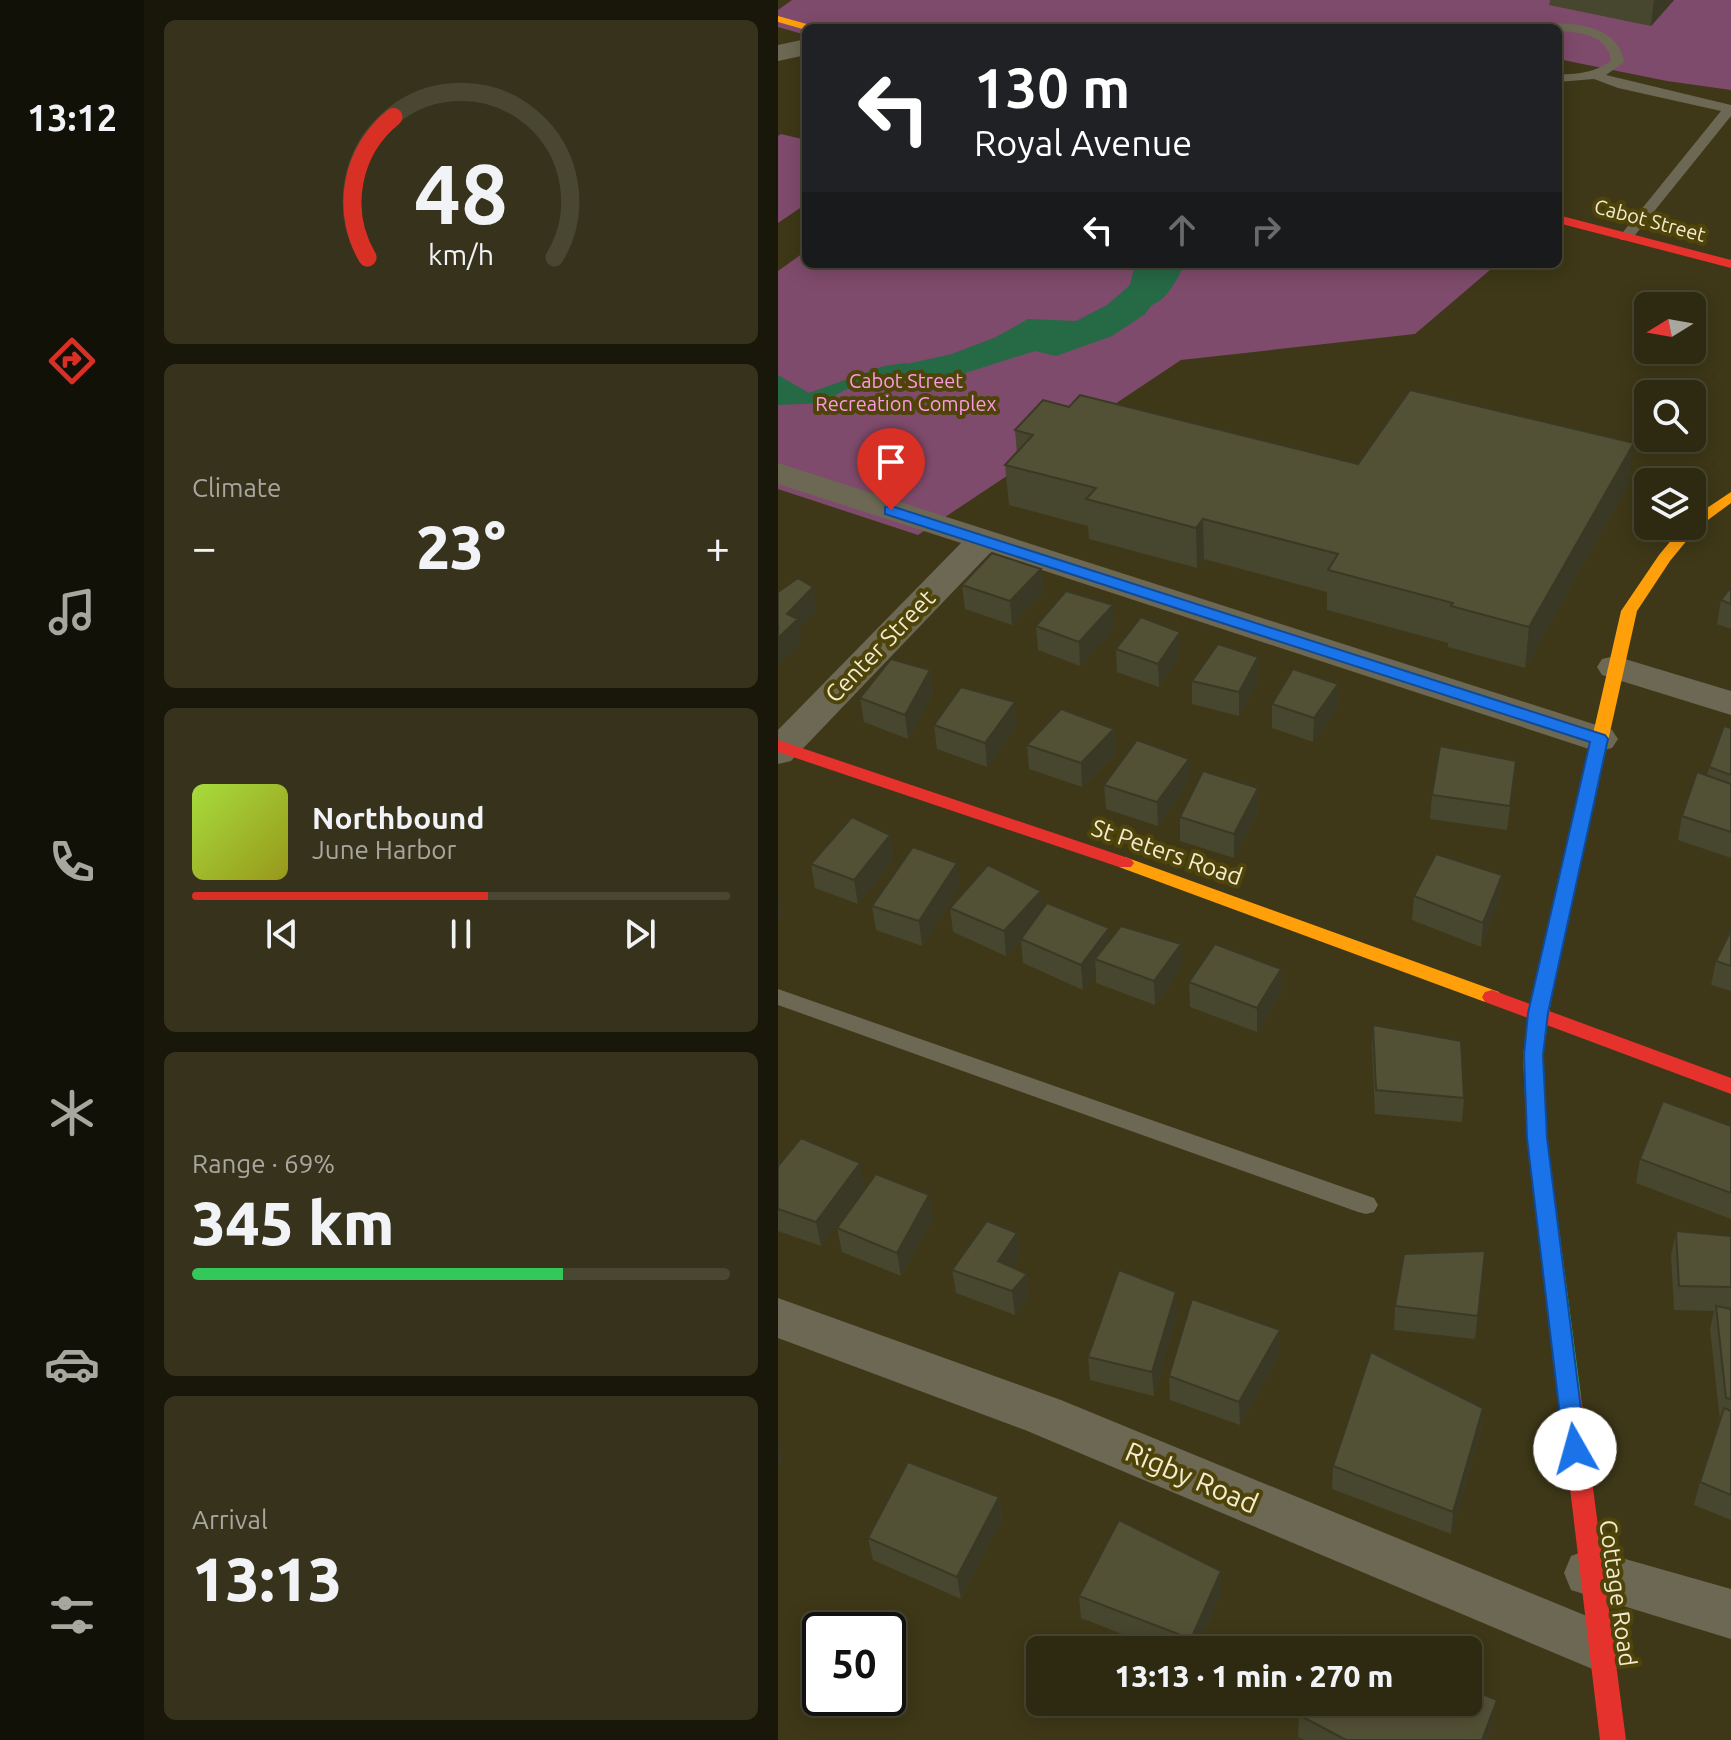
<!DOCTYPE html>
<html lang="en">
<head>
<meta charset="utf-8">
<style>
  :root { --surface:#2e2a12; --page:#36321b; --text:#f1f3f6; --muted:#a7a79f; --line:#494632; --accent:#d93025 }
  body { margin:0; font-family:Ubuntu,sans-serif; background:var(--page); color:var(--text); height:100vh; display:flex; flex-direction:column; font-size:30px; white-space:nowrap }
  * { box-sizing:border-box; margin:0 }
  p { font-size:26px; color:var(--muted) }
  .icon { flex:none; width:44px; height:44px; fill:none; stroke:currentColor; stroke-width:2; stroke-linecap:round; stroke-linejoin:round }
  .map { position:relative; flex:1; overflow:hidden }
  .sheet { display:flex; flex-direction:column; gap:20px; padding:20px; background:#19170a; width:634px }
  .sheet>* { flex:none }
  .top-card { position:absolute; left:24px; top:24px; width:760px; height:244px; border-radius:12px; box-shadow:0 4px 20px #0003,0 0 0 2px var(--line); background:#202124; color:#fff; overflow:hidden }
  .needle { width:52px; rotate:259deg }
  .controls { position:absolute; left:856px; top:292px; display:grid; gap:16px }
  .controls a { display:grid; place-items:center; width:72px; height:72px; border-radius:12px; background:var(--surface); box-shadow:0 4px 20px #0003,0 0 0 2px var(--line); font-size:40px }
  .speed { position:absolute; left:24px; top:1612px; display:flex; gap:16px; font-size:40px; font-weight:700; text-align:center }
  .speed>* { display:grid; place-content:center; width:104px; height:104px; border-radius:50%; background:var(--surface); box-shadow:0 4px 20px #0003,0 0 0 2px var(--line); line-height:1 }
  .speed .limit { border:4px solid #111; border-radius:12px; background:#fff; color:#111 }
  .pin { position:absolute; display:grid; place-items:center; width:68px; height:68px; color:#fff; margin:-82px -34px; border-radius:50% 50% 50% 0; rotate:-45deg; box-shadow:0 0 8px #0007 }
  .pin .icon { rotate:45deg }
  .me { position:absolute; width:88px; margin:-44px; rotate:353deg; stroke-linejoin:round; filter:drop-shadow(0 0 6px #0008) }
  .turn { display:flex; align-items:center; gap:28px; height:168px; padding:0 40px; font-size:36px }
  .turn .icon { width:104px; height:104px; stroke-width:2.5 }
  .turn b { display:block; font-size:56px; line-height:68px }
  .lanes { display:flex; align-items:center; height:76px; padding:0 40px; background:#0003; justify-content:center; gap:40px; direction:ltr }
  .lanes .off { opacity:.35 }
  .big { font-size:60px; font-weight:800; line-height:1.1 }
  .sheet .tile { flex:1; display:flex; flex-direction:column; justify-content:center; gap:12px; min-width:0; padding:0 28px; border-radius:12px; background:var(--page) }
  .sheet .dial { align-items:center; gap:0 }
  .dial svg { height:208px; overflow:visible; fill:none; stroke:var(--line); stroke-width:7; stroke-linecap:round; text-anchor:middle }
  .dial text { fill:var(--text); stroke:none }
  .song { display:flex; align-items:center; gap:24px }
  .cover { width:96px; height:96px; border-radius:12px; background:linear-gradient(135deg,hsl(80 70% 55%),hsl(60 70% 35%)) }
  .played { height:8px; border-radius:4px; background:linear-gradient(90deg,var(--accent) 55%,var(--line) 55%) }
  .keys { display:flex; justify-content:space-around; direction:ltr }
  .heat { display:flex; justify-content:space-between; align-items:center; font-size:44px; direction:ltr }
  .charge { height:12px; border-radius:6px; background:linear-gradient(90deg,#34c759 69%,var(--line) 0) }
  .trip { position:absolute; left:248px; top:1636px; width:456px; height:80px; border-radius:12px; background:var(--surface); box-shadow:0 4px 20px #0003,0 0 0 2px var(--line); font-weight:800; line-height:80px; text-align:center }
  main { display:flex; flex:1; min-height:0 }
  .dock { display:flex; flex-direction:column; width:144px; justify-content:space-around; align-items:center; background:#121107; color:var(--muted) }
  .dock .icon { width:56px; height:56px }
  .dock .selected { color:var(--accent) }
  .dock b { font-size:36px; color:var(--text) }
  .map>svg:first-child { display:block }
</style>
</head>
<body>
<main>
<nav class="dock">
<b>13:12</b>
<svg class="icon selected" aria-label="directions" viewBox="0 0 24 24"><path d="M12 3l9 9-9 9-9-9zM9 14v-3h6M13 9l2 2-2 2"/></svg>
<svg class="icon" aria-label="music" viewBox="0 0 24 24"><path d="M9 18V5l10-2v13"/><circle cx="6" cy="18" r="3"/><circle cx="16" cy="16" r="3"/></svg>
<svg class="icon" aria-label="phone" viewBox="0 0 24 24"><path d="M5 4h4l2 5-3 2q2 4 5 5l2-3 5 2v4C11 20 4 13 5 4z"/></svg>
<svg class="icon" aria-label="climate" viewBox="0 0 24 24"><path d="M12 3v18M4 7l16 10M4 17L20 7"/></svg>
<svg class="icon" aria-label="car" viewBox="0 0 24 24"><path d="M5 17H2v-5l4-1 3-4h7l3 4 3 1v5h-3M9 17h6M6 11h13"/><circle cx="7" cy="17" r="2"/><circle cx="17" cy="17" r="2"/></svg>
<svg class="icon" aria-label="filters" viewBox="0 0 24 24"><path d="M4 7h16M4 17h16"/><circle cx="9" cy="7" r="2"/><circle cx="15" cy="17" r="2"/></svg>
</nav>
<section class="sheet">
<div class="tile dial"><svg viewBox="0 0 100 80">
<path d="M14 69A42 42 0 1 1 86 69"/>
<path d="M14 69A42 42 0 0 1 24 15" stroke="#d93025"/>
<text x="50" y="56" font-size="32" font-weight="700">48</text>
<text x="50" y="72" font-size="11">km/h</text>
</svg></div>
<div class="tile"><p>Climate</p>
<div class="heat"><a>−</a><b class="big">23°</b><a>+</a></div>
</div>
<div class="tile">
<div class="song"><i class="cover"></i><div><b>Northbound</b><p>June Harbor</p></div></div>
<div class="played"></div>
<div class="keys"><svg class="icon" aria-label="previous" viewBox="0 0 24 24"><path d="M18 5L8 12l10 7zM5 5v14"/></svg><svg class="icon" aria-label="pause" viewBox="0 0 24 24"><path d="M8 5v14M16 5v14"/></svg><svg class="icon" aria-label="next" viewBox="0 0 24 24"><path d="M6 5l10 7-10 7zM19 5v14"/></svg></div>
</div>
<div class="tile"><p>Range · 69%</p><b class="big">345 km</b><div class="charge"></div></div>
<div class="tile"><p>Arrival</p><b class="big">13:13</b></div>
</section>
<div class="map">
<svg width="953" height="1740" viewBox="0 0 953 1740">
  <rect width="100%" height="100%" fill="#3e3818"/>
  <!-- green -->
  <path fill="#7f4b6c" d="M14,0H953V90L889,81L780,59V28H28V35L0,27V10Z
    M3,134L28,140V204L0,223V136Z
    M28,251V264H719L637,334L403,360L140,535L0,489V271Z"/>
  <!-- water -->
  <path fill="#266945" d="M357,264H404L367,314L334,336L278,356L257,351L165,380L125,379L69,389L43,403L0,405V378L30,396L110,368L174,354L218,337L250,319L298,321L329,305L352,285Z"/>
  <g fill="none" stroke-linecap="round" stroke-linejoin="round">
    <!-- stream -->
    <path fill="#266945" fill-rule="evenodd" d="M396,264H406C398,282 386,308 362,307V303L386,287Z
      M128,363L133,366L132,368L112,371L30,400L0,383V375L31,393L106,366Z"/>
    <!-- lane -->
    <path fill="#6c6853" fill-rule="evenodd" d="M763,24C794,22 840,24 846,62L828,75L953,105V116L853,240H843L841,237L943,111L840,88L816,79L780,82V74C800,75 817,72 833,61C830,35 802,32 780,31V28H757Z
      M0,989L596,1198L600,1205L596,1212L588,1214L580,1212L0,1005Z"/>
    <!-- street -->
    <path fill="#6c6853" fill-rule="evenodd" d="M28,39V55L0,61V45Z
      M0,463L834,730L840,739L834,748L821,751L808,748L212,553L13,761L0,764V730L183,543L0,484Z
      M837,656L953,691V715L824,675L819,667L824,659Z
      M0,1298L283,1400L843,1630L851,1648L843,1666L824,1673L247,1430L0,1338Z
      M812,1549L953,1589V1639L793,1590L786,1573L793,1556Z"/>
    <!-- fast -->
    <path fill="#30b455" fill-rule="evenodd" d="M766,981L773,983L775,988L765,1055L769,1138L803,1396L800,1403L792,1406L784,1403L781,1396L749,1138L745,1055L757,988L759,983Z"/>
    <!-- slow -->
    <path fill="#ff9f0a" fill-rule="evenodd" d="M0,16L36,26L38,28H28V30L0,22Z
      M953,492V503L919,528L892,561L859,611L775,988L773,993H759L757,988L843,611L881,555L905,526H914V518Z
      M347,857L721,992L724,997L721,1002H707L341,867L338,863L341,859Z"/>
    <!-- jam -->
    <path fill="#e5322d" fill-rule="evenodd" d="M780,215L953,260V268L780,223Z
      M0,740L353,859L356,863L353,867H341L0,752Z
      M714,990L953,1078V1094L707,1002L704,997L707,992Z
      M792,1386L800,1389L803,1396L848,1740H822L781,1396L784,1389Z"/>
  </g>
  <!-- wall -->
  <path fill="#47462e" d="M772,0H896L873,26L771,5Z
    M291,407L580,464L851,483L747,668L670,647V643L549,610V592L426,559L419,568L311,539L310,526L231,505L227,465L239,453L237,430Z
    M263,569L265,593L234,625L187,609L184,585Z
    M953,587V629L939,624L943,600Z
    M258,626L336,629L302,666L260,650Z
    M338,649L402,656L381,687L339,672Z
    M152,670L155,694L130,739L86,722L82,698Z
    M414,681H480L461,716L414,704Z
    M560,684V708L535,742L494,728V704Z
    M156,725L239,726L209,767L159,749Z
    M953,728V858L900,840L904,816L929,776L931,767Z
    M249,745L338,753L304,787L251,769Z
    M411,783L380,826L328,809L326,785Z
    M735,785L729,830L652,819L654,795Z
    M480,812L456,858L402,841V817Z
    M112,835L116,859L80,904L37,888L33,864Z
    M179,863L182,887L144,946L98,930L94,906Z
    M724,875L722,899L703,947L634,920L636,896Z
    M172,908L265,909L332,939L403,968L377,1005L318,983V973L305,990L245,963L243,940L228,956L175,932Z
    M953,930V991L933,985L938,961Z
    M411,982L503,994L479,1032L412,1007Z
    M595,1025L686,1098L684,1122L597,1114L594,1049Z
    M953,1126V1219L858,1183L862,1159Z
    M0,1166L87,1187L43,1246L0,1231Z
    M155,1219L123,1276L64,1252L59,1228Z
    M898,1231L953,1236V1520L916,1505L922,1482L942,1421L932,1329L936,1311L896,1310L893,1255Z
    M239,1233L242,1256L234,1267L249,1274L251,1297L237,1315L178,1293L174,1270Z
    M707,1251L697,1339L616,1330L617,1306Z
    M399,1315L376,1396L312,1380L310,1357Z
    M502,1330V1353L462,1425L392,1400L391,1376Z
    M705,1408L703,1431L673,1534L554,1489L555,1466Z
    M221,1497L224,1519L183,1599L95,1560L90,1538Z
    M443,1571V1593L419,1650H385L303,1618L301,1596Z
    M719,1700L715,1721L709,1740H527L520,1737L521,1715Z"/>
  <!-- shaded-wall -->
  <path fill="#3a3925" d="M876,0H896L873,26Z
    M856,443L851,483L747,668L751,627Z
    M425,519L426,559L419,568L418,528Z
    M263,569L265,593L234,625L232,601Z
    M35,587L39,610L21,629L24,643L0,666V638L9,614Z
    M335,605L336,629L302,666L301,642Z
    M402,632V656L381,687L380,664Z
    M480,657V681L461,716V692Z
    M152,670L155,694L130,739L127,715Z
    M560,684V708L535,742L536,718Z
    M237,702L239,726L209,767L207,743Z
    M336,729L338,753L304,787L303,763Z
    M411,759V783L380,826L379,802Z
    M480,788V812L456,858V834Z
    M112,835L116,859L80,904L76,880Z
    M179,863L182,887L144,946L141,921Z
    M724,875L722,899L703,947L705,923Z
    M263,891L266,915L228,956L226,931Z
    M0,896L4,915L0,920Z
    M331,928L333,953L317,959L318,973L305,990L303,965Z
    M403,944V968L377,1005L376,981Z
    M503,969V994L479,1032V1008Z
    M82,1163L87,1187L43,1246L38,1222Z
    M151,1195L155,1219L123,1276L119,1253Z
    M239,1233L242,1256L223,1285L220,1261Z
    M249,1274L251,1297L237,1315L234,1291Z
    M398,1292L399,1315L376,1396L374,1372Z
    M502,1330V1353L462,1425L461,1402Z
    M705,1408L703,1431L673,1534L675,1512Z
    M0,1439L5,1460L0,1468Z
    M221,1497L224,1519L183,1599L179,1577Z
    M443,1571V1593L419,1650H414L413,1639Z
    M719,1700L715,1721L709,1740H704Z"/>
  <!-- building -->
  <path fill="#535135" stroke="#3a3925" stroke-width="2" d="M632,390L856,443L751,627L673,606L675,603L550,570L560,554L425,519L418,528L308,499L318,488L227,465L255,435L237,430L265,400L291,407L302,395L580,464Z
    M214,553L263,569L232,601L184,585Z
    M20,578L35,587L9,614L20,619L0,638V592Z
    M953,587V604L943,600Z
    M288,591L335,605L301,642L258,626Z
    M363,617L402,632L380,664L338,649Z
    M440,644L480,657L461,692L414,681Z
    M113,659L152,670L127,715L82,698Z
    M515,669L560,684L536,718L494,704Z
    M183,687L237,702L207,743L156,725Z
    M283,709L336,729L303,763L249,745Z
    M946,726L953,728V775L931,767Z
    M359,740L411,759L379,802L326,785Z
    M662,746L738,761L732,806L654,795Z
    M425,771L480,788L456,834L402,817Z
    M919,772L953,784V832L904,816Z
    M74,817L112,835L76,880L33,864Z
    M135,847L179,863L141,921L94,906Z
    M658,854L724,875L705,923L636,896Z
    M210,865L263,891L226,931L172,908Z
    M269,903L331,928L303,965L243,939Z
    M343,926L403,944L376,981L317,959Z
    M953,930V966L938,961Z
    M437,944L503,969L479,1008L411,982Z
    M595,1025L683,1041L686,1098L598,1090Z
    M885,1101L953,1126V1193L862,1159Z
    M23,1138L82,1163L38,1222L0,1209V1166Z
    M98,1174L151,1195L119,1253L59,1228Z
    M209,1221L239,1233L220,1261L249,1274L234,1291L174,1270Z
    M898,1231L953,1236V1287L901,1286Z
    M707,1251L700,1316L617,1306L626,1254Z
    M341,1270L398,1292L374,1372L310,1357Z
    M414,1299L502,1330L461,1402L391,1376Z
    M938,1306L953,1309V1399L948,1398Z
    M593,1352L705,1408L675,1512L555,1466Z
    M946,1408L953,1411V1495L922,1482Z
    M130,1462L221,1497L179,1577L90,1538Z
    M341,1520L443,1571L413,1639L301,1596Z
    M561,1633L602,1650H553Z
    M690,1688L719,1700L704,1740H568L521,1715L527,1702H690Z"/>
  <!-- route -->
  <path fill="#1a73e8" stroke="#114b97" stroke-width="2" d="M113,506L827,735L830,739L770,1013L765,1055L769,1138L808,1449L805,1456L797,1459L789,1456L786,1449L749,1138L746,1055L750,1013L812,742L107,514V507Z"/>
  <g text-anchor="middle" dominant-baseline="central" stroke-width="8" stroke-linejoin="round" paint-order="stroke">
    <!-- far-street labels -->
    <g font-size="20" fill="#f1ecd0" stroke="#4e4308">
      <text transform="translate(872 220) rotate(15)">Cabot Street</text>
    </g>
    <!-- far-park labels -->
    <g font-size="20" fill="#fe99e3" stroke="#4e4308">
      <text x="128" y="380">Cabot Street<tspan x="128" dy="23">Recreation Complex</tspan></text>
    </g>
    <!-- street labels -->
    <g font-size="24" fill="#f1ecd0" stroke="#4e4308">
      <text transform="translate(102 646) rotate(-46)">Center Street</text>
      <text transform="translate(389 852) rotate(19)">St Peters Road</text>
      <text transform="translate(840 1593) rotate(82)">Cottage Road</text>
    </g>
    <!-- near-street labels -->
    <g font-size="28" fill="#f1ecd0" stroke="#4e4308">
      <text transform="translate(414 1477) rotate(23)">Rigby Road</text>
    </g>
  </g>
</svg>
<div class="controls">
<a><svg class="needle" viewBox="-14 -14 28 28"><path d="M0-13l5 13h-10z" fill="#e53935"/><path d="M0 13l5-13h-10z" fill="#a7a79f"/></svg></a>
<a><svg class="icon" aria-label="search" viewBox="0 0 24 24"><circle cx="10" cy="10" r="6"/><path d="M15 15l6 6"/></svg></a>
<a><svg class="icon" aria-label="layers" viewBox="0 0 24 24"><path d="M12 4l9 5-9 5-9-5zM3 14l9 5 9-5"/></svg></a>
</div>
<div class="speed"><div class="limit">50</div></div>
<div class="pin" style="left:113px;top:510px;background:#d93025"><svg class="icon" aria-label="arrive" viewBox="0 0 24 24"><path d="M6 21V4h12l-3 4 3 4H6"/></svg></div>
<svg class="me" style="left:797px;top:1449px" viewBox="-20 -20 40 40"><circle r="19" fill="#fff"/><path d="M0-13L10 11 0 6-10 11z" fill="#1a73e8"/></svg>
<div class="trip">13:13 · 1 min · 270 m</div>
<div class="top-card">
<div class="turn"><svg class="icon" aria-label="left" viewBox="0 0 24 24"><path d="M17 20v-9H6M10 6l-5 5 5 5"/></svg><div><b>130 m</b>Royal Avenue</div></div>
<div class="lanes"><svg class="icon" aria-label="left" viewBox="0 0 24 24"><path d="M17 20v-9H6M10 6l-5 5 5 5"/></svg><svg class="icon off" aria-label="ahead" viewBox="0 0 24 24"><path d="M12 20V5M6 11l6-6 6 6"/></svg><svg class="icon off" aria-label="right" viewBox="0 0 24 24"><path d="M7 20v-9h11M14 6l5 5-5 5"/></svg></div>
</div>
</div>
</main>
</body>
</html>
